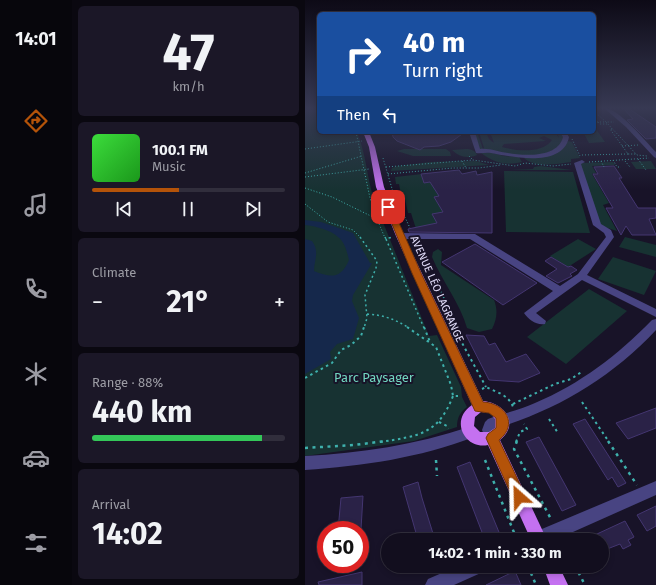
<!DOCTYPE html>
<html lang="en">
<head>
<meta charset="utf-8">
<style>
  :root { --surface:#120e1e; --page:#1b1727; --text:#f1f3f6; --muted:#9c9ca4; --line:#312e3c; --accent:#b45309 }
  body { margin:0; font-family:"Fira Sans",sans-serif; background:var(--page); color:var(--text); height:100vh; display:flex; flex-direction:column; font-size:15px; white-space:nowrap }
  * { box-sizing:border-box; margin:0 }
  p { font-size:13px; color:var(--muted) }
  .icon { flex:none; width:22px; height:22px; fill:none; stroke:currentColor; stroke-width:2; stroke-linecap:round; stroke-linejoin:round }
  .map { position:relative; flex:1; overflow:hidden }
  .drawer { display:flex; flex-direction:column; gap:6px; padding:6px; background:#0a0810; width:233px }
  .drawer>* { flex:none }
  .guide { position:absolute; left:12px; top:12px; width:279px; height:122px; border-radius:6px; box-shadow:0 2px 6px #0003,0 0 0 1px var(--line); background:#1a4fa0; color:#fff; overflow:hidden }
  .speed { position:absolute; left:12px; top:521px; display:flex; gap:8px; font-size:20px; font-weight:700; text-align:center }
  .speed>* { display:grid; place-content:center; width:52px; height:52px; border-radius:50%; background:var(--surface); box-shadow:0 2px 6px #0003,0 0 0 1px var(--line); line-height:1 }
  .speed .limit { border:6px solid #d22; background:#fff; color:#111 }
  .pin { position:absolute; display:grid; place-items:center; width:34px; height:34px; color:#fff; margin:-17px; border-radius:8px; box-shadow:0 2px 6px #0006 }
  .me { position:absolute; width:44px; margin:-22px; rotate:335deg; stroke-linejoin:round; filter:drop-shadow(0 0 3px #0008) }
  .turn { display:flex; align-items:center; gap:14px; height:84px; padding:0 20px; font-size:18px }
  .turn .icon { width:52px; height:52px; stroke-width:2.5 }
  .turn b { display:block; font-size:28px; line-height:34px }
  .then { display:flex; align-items:center; height:38px; padding:0 20px; background:#0003; gap:8px; font-size:15px }
  .big { font-size:30px; font-weight:700; line-height:1.1 }
  .drawer .tile { flex:1; display:flex; flex-direction:column; justify-content:center; gap:6px; min-width:0; padding:0 14px; border-radius:6px; background:var(--page) }
  .drawer .dial { align-items:center; gap:0 }
  .dial b { font-size:52px; line-height:1 }
  .song { display:flex; align-items:center; gap:12px }
  .cover { width:48px; height:48px; border-radius:6px; background:linear-gradient(135deg,hsl(120 70% 55%),hsl(120 70% 35%)) }
  .played { height:4px; border-radius:2px; background:linear-gradient(90deg,var(--accent) 45%,var(--line) 45%) }
  .keys { display:flex; justify-content:space-around; direction:ltr }
  .heat { display:flex; justify-content:space-between; align-items:center; font-size:22px; direction:ltr }
  .charge { height:6px; border-radius:3px; background:linear-gradient(90deg,#34c759 88%,var(--line) 0) }
  .trip { position:absolute; left:76px; top:533px; width:228px; height:40px; border-radius:20px; background:var(--surface); box-shadow:0 2px 6px #0003,0 0 0 1px var(--line); font-weight:700; line-height:40px; text-align:center }
  main { display:flex; flex:1; min-height:0 }
  .menu { display:flex; flex-direction:column; width:72px; justify-content:space-around; align-items:center; background:#07060c; color:var(--muted) }
  .menu .icon { width:28px; height:28px }
  .menu .on { color:var(--accent) }
  .menu b { font-size:18px; color:var(--text) }
  .map>svg:first-child { display:block }
</style>
</head>
<body>
<main>
<nav class="menu">
<b>14:01</b>
<svg class="icon on" aria-label="directions" viewBox="0 0 24 24"><path d="M12 3l9 9-9 9-9-9zM9 14v-3h6M13 9l2 2-2 2"/></svg>
<svg class="icon" aria-label="music" viewBox="0 0 24 24"><path d="M9 18V5l10-2v13"/><circle cx="6" cy="18" r="3"/><circle cx="16" cy="16" r="3"/></svg>
<svg class="icon" aria-label="phone" viewBox="0 0 24 24"><path d="M5 4h4l2 5-3 2q2 4 5 5l2-3 5 2v4C11 20 4 13 5 4z"/></svg>
<svg class="icon" aria-label="climate" viewBox="0 0 24 24"><path d="M12 3v18M4 7l16 10M4 17L20 7"/></svg>
<svg class="icon" aria-label="car" viewBox="0 0 24 24"><path d="M5 17H2v-5l4-1 3-4h7l3 4 3 1v5h-3M9 17h6M6 11h13"/><circle cx="7" cy="17" r="2"/><circle cx="17" cy="17" r="2"/></svg>
<svg class="icon" aria-label="filters" viewBox="0 0 24 24"><path d="M4 7h16M4 17h16"/><circle cx="9" cy="7" r="2"/><circle cx="15" cy="17" r="2"/></svg>
</nav>
<section class="drawer">
<div class="tile dial"><b>47</b><p>km/h</p></div>
<div class="tile">
<div class="song"><i class="cover"></i><div><b>100.1 FM</b><p>Music</p></div></div>
<div class="played"></div>
<div class="keys"><svg class="icon" aria-label="previous" viewBox="0 0 24 24"><path d="M18 5L8 12l10 7zM5 5v14"/></svg><svg class="icon" aria-label="pause" viewBox="0 0 24 24"><path d="M8 5v14M16 5v14"/></svg><svg class="icon" aria-label="next" viewBox="0 0 24 24"><path d="M6 5l10 7-10 7zM19 5v14"/></svg></div>
</div>
<div class="tile"><p>Climate</p>
<div class="heat"><a>−</a><b class="big">21°</b><a>+</a></div>
</div>
<div class="tile"><p>Range · 88%</p><b class="big">440 km</b><div class="charge"></div></div>
<div class="tile"><p>Arrival</p><b class="big">14:02</b></div>
</section>
<div class="map">
<svg width="351" height="585" viewBox="0 0 351 585">
  <rect width="100%" height="100%" fill="#181328"/>
  <!-- green -->
  <path fill="#173232" fill-rule="evenodd" d="M0,108H14V132H52C61,154 62,177 69,200L124,336L132,335L156,387L157,397L162,407C155,412 152,418 152,427L109,441L0,456Z
    M291,129L300,142L284,143L278,132H289V130Z
    M169,132H172L178,149L179,148L174,132H181L184,139L189,143L185,132H243L245,135V132H250L254,138L252,132H256L259,137C257,140 255,145 253,148C235,162 195,153 175,151ZM239,136L247,140C237,154 212,151 197,147L199,144L241,141L234,138Z
    M263,141L267,142L275,158L266,159V162C252,164 230,168 219,158L234,156L260,145Z
    M99,149H141L145,152L146,156H108L92,151Z
    M147,150C156,150 168,146 172,155C162,159 154,157 147,150Z
    M184,152L199,156L214,157L217,162C200,166 190,163 176,153Z
    M171,161L184,165L86,171L87,168L93,166L125,162Z
    M346,161L351,169H331L326,162Z
    M308,162L310,165L287,166L291,173L287,174L304,203L298,205L312,231L293,225L275,163Z
    M236,166L267,170H205L228,169L229,167Z
    M154,170L157,174L171,171L172,175L187,172V233L112,232L106,213H103L100,199H97L94,184H91L90,177Z
    M199,171L268,172L285,233L201,232Z
    M320,237L351,245V257L314,247Z
    M273,239L291,249L263,267L245,256Z
    M133,249L137,252L136,265L189,300C193,310 192,319 187,329L174,332L162,328C155,303 137,281 127,257L128,252Z
    M308,257L351,271L339,295L293,279Z
    M284,289L322,311L261,364L222,337Z"/>
  <!-- water -->
  <path fill="#15284b" d="M0,220L16,222L48,233L65,263H67L48,295L47,301L54,318L48,339L32,344L25,352L26,359L0,374V239L7,241C15,252 9,260 9,271C26,278 36,279 44,260C42,252 40,242 33,237C26,230 10,226 0,225Z"/>
  <!-- building -->
  <path fill="#2a2247" stroke="#443671" d="M318,108H323L351,127V138L341,139L322,120L328,119Z
    M87,132H160L146,142L134,146L119,147L115,150L92,141L88,137Z
    M309,166L317,178H314L333,208H351V218L344,219L351,235H327L321,226L316,235L301,208H308L288,174H293L289,167Z
    M154,170L157,174L171,171L172,175L187,172V233L104,232L103,229L132,223L127,214L138,212L129,197L134,196L125,182L119,183L116,174Z
    M170,244L232,283L198,305L137,262Z
    M246,257L263,267L266,266L272,270L265,274L267,276L253,283L241,276L252,269L240,261Z
    M161,335L179,336L184,345L190,343L201,362L221,354L235,373L214,382L184,380Z
    M351,408V428L323,439L311,423Z
    M280,419L321,483L313,487L307,477L303,480L268,424Z
    M234,437L271,505L257,511L221,442Z
    M165,462L196,537L188,540H180L152,467Z
    M113,482L117,498L130,540H113L98,487Z
    M58,496L56,529L33,530L36,498Z
    M351,506V526L342,531L332,515Z
    M320,521L329,537L323,540L326,545L318,549L315,544L297,551V540H279Z
    M210,571L216,585H181Z
    M57,572V585H14L13,582Z"/>
  <g fill="none" stroke-linecap="round" stroke-linejoin="round">
    <!-- path-far3 -->
    <path stroke="#3eb0ac" stroke-width="1" stroke-dasharray="1 2" stroke-linecap="butt" d="M289,111L301,122H309
      M289,122H301L332,155L342,156
      M293,122L295,124H302
      M307,129H305L323,154H331
      M51,132L65,198L72,219
      M267,139L275,156
      M317,146L333,145
      M0,149L57,141
      M277,155L323,154
      M164,156L168,160
      M78,158L88,192L105,228
      M333,159L341,170
      M308,160L312,167H316
      M157,161L161,168
      M296,161L299,167
      M320,161L325,167
      M284,162L344,158
      M81,167L168,160L210,166L220,163L248,166L266,164
      M0,173L57,156
      M83,174L148,168H174L196,165
      M0,177L64,169
      M0,188L27,197L72,219L80,238
      M0,204L23,222L48,230L56,238
      M85,238L87,237"/>
    <!-- path-far2 -->
    <path stroke="#3eb0ac" stroke-width="1.5" stroke-dasharray="2 3" stroke-linecap="butt" d="M55,237L72,261L71,268L60,295L62,318L59,328
      M80,237L81,239L87,237
      M81,239L119,328
      M113,242L127,269L151,328
      M62,314C78,315 90,319 104,328"/>
    <!-- path-far1 -->
    <path stroke="#3eb0ac" stroke-width="2" stroke-dasharray="2.5 3.5" stroke-linecap="butt" d="M102,327L131,347L146,385L148,396H153
      M119,327L125,342
      M150,327L156,341L181,387
      M0,378L27,363L36,350L46,345L56,336L59,327
      M177,389L181,387C191,392 204,395 208,407
      M277,402L304,442
      M208,404L250,384L266,379L278,371
      M244,419L253,433
      M134,422L142,426L143,429
      M75,442C113,436 133,435 148,396
      M211,442L215,432L222,429L219,424"/>
    <!-- path -->
    <path stroke="#3eb0ac" stroke-width="2.5" stroke-dasharray="3 4.5" stroke-linecap="butt" d="M212,441L209,449L247,521
      M303,441L332,485
      M0,448L49,445L81,441
      M131,460L132,476
      M180,460L212,540
      M223,566L231,585
      M270,566L280,585"/>
    <!-- minor -->
    <path fill="#484482" fill-rule="evenodd" d="M299,108C314,108 340,141 351,152V158L349,157L321,127Z
      M164,132H170L175,149C185,148 193,152 203,153C219,156 253,158 258,137L255,132H261L264,137C258,168 207,157 186,153C181,152 176,154 171,153Z
      M277,160L280,162L276,164L296,224L306,230L309,237L282,275L351,309V317L277,280L231,313L241,321L240,324C232,326 223,319 219,313L248,291L165,239H95L91,236L95,233L170,234L255,286L273,274L301,237L299,233L288,225L269,163Z
      M351,319V330C307,377 254,409 192,428L191,430L194,438L192,442L187,444L182,442L177,430L180,422L183,419C199,413 215,410 230,403C275,384 313,355 347,320Z
      M164,427L169,429L171,433L169,437C114,458 58,466 0,470V456C56,453 110,445 164,427Z
      M351,481V495L250,540H223L225,534Z
      M153,566H180L178,572L149,585H120L123,579Z"/>
    <!-- major -->
    <path fill="#c471f0" fill-rule="evenodd" d="M58,132H64L70,147L79,187L99,236L178,401C200,403 215,424 195,440L242,540H226L183,445C160,450 144,420 167,405L91,236L71,187L64,147ZM176,412L185,413L190,419V428L184,432H175L169,426L170,417Z
      M238,566H254L263,585H245Z"/>
  </g>
  <!-- sky -->
  <linearGradient id="sky" x2="0" y2="1"><stop stop-color="#0d0a16"/><stop offset="0.57" stop-color="#373953"/><stop offset="1" stop-color="#373953" stop-opacity="0"/></linearGradient>
  <rect width="351" height="190" fill="url(#sky)"/>
  <!-- route -->
  <path fill="#b45309" stroke="#753606" d="M81,205H86L87,207L116,273L178,402C200,403 214,424 194,440L221,497L219,501L214,503L209,501L181,438L183,434L191,428V418L184,413L170,411L107,273L80,207Z"/>
  <g text-anchor="middle" dominant-baseline="central" stroke-width="4" stroke-linejoin="round" paint-order="stroke">
    <!-- street labels -->
    <g font-size="11" fill="#e3defb" stroke="#181328">
      <text transform="translate(132 289) rotate(66)">AVENUE LÉO LAGRANGE</text>
    </g>
    <!-- near-park labels -->
    <g font-size="13" fill="#71d5bf" stroke="#181328">
      <text x="69" y="377">Parc Paysager</text>
    </g>
  </g>
</svg>
<div class="speed"><div class="limit">50</div></div>
<div class="pin" style="left:83px;top:207px;background:#d93025"><svg class="icon" aria-label="arrive" viewBox="0 0 24 24"><path d="M6 21V4h12l-3 4 3 4H6"/></svg></div>
<svg class="me" style="left:214px;top:497px" viewBox="-20 -20 40 40"><path d="M0-17L14 15 0 8-14 15z" fill="#b45309" stroke="#fff" stroke-width="4"/></svg>
<div class="trip">14:02 · 1 min · 330 m</div>
<div class="guide">
<div class="turn"><svg class="icon" aria-label="right" viewBox="0 0 24 24"><path d="M7 20v-9h11M14 6l5 5-5 5"/></svg><div><b>40 m</b>Turn right</div></div>
<div class="then">Then<svg class="icon" aria-label="left" viewBox="0 0 24 24"><path d="M17 20v-9H6M10 6l-5 5 5 5"/></svg></div>
</div>
</div>
</main>
</body>
</html>
